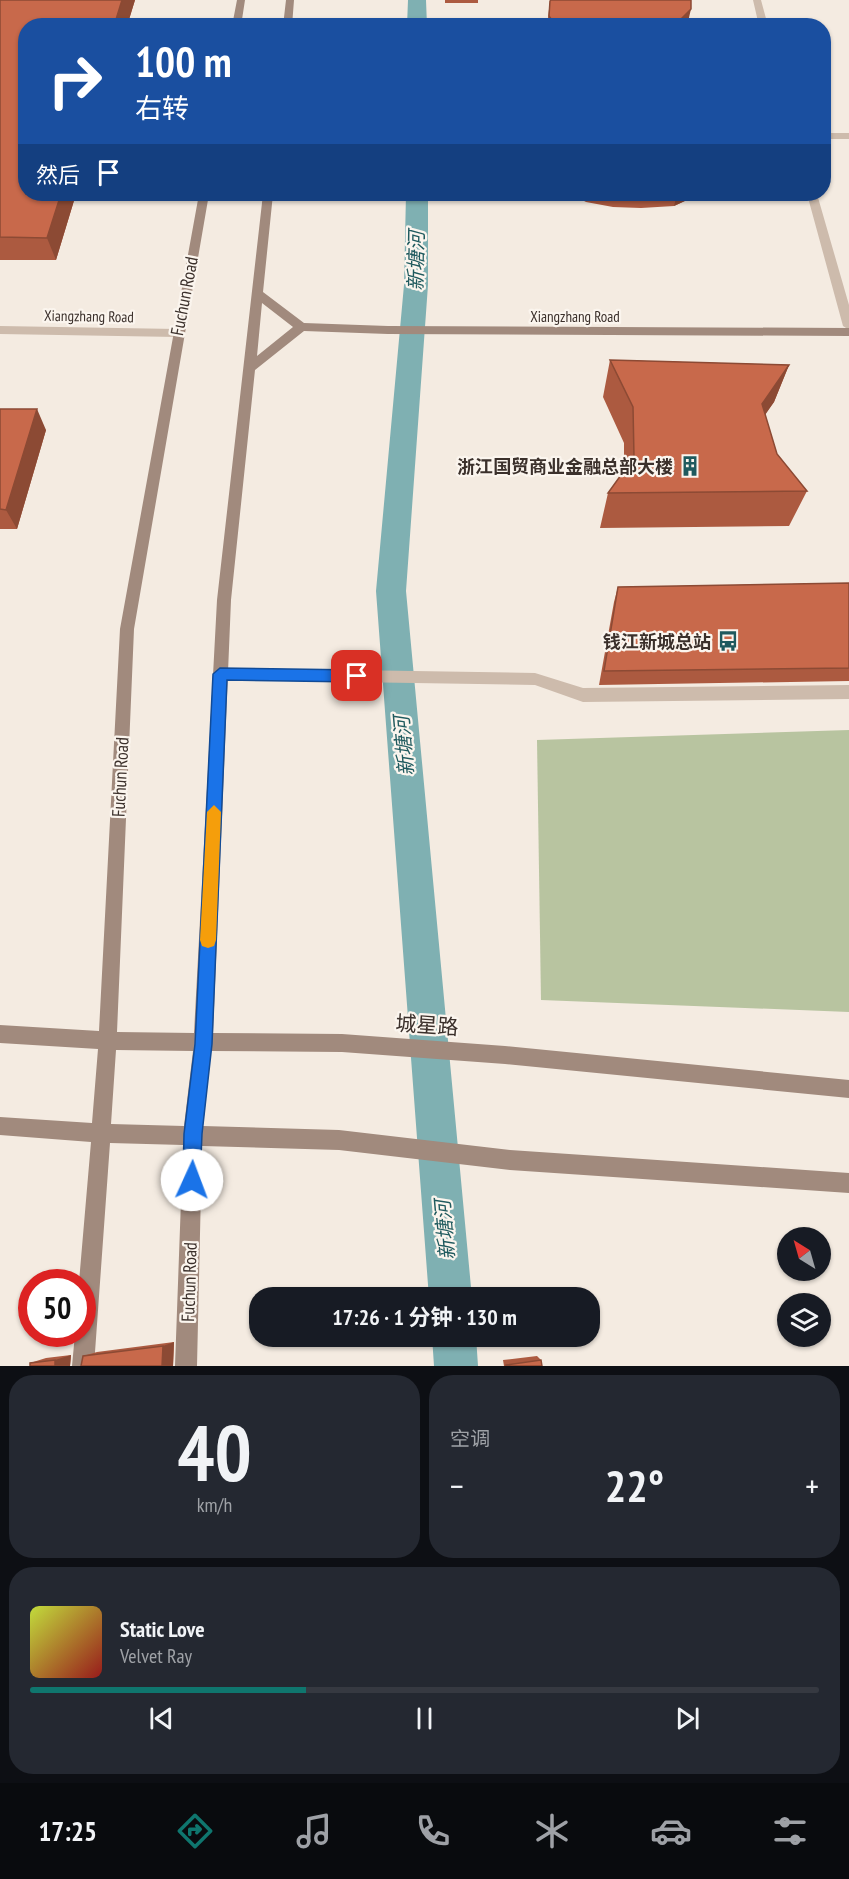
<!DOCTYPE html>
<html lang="zh">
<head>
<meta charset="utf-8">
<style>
  :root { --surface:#171b24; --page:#242831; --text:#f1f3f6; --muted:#9ea1a6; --line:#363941; --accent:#0f766e }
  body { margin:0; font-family:"PT Sans Narrow","Noto Sans SC",sans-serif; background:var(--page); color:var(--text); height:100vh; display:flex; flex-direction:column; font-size:22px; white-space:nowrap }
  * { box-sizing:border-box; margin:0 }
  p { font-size:20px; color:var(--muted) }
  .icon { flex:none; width:33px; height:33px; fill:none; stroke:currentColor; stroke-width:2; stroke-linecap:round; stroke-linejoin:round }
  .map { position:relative; height:1366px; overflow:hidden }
  .drawer { display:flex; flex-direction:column; gap:9px; padding:9px; background:#0d0f14; flex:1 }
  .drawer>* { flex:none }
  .hud { position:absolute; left:18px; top:18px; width:813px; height:183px; border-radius:24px; box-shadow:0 2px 4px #0004; background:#1a4fa0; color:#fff; overflow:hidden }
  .needle { width:39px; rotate:323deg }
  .buttons { position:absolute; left:777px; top:1227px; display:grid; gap:12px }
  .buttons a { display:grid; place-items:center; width:54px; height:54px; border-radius:50%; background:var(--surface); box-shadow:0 2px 4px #0004; font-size:30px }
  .speed { position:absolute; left:18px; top:1269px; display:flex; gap:12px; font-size:30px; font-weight:700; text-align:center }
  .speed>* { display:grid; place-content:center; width:78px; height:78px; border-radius:50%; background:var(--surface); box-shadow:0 2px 4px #0004; line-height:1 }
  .speed .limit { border:9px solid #d22; background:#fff; color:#111 }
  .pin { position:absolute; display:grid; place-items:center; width:51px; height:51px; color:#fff; margin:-26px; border-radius:12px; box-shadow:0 3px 9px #0006 }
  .me { position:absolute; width:66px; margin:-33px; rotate:2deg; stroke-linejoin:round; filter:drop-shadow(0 0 4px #0008) }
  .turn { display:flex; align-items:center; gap:21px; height:126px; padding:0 18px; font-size:27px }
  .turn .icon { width:78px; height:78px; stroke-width:2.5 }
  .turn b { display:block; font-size:42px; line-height:51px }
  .then { display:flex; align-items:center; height:57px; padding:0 18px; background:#0003; gap:12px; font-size:22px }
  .big { font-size:45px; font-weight:700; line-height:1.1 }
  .drawer .card { flex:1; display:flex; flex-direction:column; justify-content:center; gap:9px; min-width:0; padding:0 21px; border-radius:24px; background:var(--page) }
  .drawer .dial { align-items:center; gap:0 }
  .dial b { font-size:78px; line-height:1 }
  .song { display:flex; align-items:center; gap:18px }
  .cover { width:72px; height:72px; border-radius:9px; background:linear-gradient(135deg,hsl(70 70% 55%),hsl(0 70% 35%)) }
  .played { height:6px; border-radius:3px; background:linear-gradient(90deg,var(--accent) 35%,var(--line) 35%) }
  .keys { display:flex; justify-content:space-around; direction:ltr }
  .heat { display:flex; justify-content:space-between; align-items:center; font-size:33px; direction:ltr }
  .drawer .tiles { flex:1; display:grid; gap:9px; grid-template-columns:1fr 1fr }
  .card:last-child { grid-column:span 2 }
  .trip { position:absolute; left:249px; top:1287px; width:351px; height:60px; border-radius:24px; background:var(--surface); box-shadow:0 2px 4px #0004; font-weight:700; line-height:60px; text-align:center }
  .tab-bar { display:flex; height:96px; justify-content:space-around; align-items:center; background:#090b0e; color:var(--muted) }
  .tab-bar .icon { width:42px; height:42px }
  .tab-bar .current { color:var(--accent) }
  .tab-bar b { font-size:27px; color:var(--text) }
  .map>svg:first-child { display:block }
</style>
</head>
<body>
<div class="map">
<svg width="849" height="1366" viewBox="0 0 849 1366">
  <rect width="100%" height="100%" fill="#f4ebe1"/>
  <!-- green -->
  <path fill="#b8c4a0" d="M849,730V1012L541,1000L537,740Z"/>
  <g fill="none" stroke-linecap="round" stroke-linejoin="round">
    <!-- canal -->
    <path fill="#7fb0b2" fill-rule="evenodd" d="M408,0H426L427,26H407Z
      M406,194H428V285L406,591L472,1298H429L376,591L404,285Z
      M432,1336H476L478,1366H434Z"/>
    <!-- lane -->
    <path fill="#cdbbac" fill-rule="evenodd" d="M824,133H849V139H824Z
      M220,668L535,673L583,688L849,685V699L583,702L535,685L220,680L215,679L213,674L215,669Z"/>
    <!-- street -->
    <path fill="#cdbbac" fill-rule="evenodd" d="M753,0H761L768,26H759Z
      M807,194H817L849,305V330L843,326Z
      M0,326L177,329L183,333L177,337L0,334Z"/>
    <!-- secondary -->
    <path fill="#a18a7d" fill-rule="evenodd" d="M237,0H245L241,26H232Z
      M286,0H294L292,26H283Z
      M199,194H209L134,629L117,1032L194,1033L217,600L263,194H273L263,292L304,323L388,326L849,328V336L388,334L304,331L255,370L231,600L213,1033L342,1034L505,1046L849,1080V1098L505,1064L342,1052L211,1051L203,1126L339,1130L510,1150L849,1173V1193L510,1170L339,1150L202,1146L197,1366H175L183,1145L110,1143L94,1366H72L75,1334H82V1282H79L91,1142L0,1135V1117L92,1123L98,1049L0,1043V1025L99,1031L120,629ZM262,303L293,327L257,356ZM116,1050L193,1051L184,1126L111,1124Z"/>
  </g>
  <!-- wall -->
  <path fill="#ac5a40" d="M0,0H135L127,26H26L76,194L56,260H0Z
    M445,0H478V3H445Z
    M550,1L687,26H547Z
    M571,194H700L674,206L641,208L613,207L586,202Z
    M610,360L789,365L774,402L765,414L777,454L807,491L789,526L600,528L608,493L624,471V443L603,397Z
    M0,409L46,430L17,529H0Z
    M849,583V681L599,685L614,602L618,587Z
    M174,1342L173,1366L83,1356L97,1352Z
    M71,1355L70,1366H30V1363L46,1358Z
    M537,1356L541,1360L542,1366H504L503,1360Z"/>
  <!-- shaded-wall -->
  <path fill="#8c4a34" d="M122,0H135L127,26H114Z
    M691,9L687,26H674Z
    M61,194H76L56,260L47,238Z
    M677,194H700L674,206Z
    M789,365L774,402L748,440L762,404Z
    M37,409L46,430L17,529L6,510Z
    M174,1342L173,1366H162L163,1346Z
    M71,1355L70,1366H55V1360Z"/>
  <!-- building -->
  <path fill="#c8694b" stroke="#8c4a34" stroke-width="1.5" d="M0,0H122L114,26H26V194H61L47,238L0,237Z
    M551,0H691V9L674,26H556L549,16L550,1Z
    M610,360L789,365L762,404L777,454L807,491L608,493L634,457L633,407Z
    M0,409H37L6,510L0,509Z
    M849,583V668L604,671L618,587Z
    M163,1346L162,1366H81L83,1356Z
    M55,1360V1366H30V1363Z
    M541,1360L542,1366H506V1365Z"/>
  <!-- route -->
  <path fill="#1a73e8" stroke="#114b97" stroke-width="1.5" d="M220,668L357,670L364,676L357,682L227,680L212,1044L202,1134L200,1180L198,1187L192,1189L185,1187L183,1180L184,1134L195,1044L213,674Z"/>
  <!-- slow -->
  <path fill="#f59e0b" d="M214,805L221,812L216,940L214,946L208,948L202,946L200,940L207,812Z"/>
  <!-- icons -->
  <defs>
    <g id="building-bare" transform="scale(1.62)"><path d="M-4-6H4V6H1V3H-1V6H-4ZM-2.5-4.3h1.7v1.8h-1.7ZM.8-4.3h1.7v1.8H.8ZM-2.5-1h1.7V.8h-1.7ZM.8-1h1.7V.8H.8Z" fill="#1f5a5e" stroke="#fbf5ee" stroke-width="2.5" paint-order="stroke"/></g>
    <g id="bus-bare" transform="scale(1.62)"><path d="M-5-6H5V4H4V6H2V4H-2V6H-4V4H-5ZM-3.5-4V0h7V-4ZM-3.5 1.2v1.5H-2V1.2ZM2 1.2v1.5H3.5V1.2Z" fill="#1f5a5e" stroke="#fbf5ee" stroke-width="2.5" paint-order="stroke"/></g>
  </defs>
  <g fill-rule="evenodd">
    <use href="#building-bare" x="690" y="466"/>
    <use href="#bus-bare" x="728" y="641"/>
  </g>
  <g text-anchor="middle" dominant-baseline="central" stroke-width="4.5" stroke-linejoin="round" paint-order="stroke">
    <!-- far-street labels -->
    <g font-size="15" fill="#3b302b" stroke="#fbf5ee">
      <text transform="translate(89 316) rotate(1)">Xiangzhang Road</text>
      <text x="575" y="316">Xiangzhang Road</text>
    </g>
    <!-- street labels -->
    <g font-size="18" fill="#3b302b" stroke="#fbf5ee">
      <text transform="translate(184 296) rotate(-79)">Fuchun Road</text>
      <text transform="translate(120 777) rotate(-87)">Fuchun Road</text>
      <text transform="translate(189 1282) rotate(-88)">Fuchun Road</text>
    </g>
    <!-- poi labels -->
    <g font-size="18" font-weight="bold" fill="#3b302b" stroke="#fbf5ee" text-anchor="end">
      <text x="673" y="466">浙江国贸商业金融总部大楼</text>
      <text x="711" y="641">钱江新城总站</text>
    </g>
    <!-- water labels -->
    <g font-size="20" font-style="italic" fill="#1f5a5e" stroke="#fbf5ee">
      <text transform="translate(416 261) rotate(-89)">新塘河</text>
      <text transform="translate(404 746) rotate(-95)">新塘河</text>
      <text transform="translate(445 1230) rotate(-95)">新塘河</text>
    </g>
    <!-- near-street labels -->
    <g font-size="21" fill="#3b302b" stroke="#fbf5ee">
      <text transform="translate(427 1025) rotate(4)">城星路</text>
    </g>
  </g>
</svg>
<div class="buttons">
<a><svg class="needle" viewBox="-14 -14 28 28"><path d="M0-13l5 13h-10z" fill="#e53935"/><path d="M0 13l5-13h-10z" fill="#9ea1a6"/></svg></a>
<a><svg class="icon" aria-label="layers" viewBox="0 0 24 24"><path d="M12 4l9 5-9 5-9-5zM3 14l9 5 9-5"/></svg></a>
</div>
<div class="speed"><div class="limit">50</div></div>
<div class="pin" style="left:357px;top:676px;background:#d93025"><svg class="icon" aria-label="arrive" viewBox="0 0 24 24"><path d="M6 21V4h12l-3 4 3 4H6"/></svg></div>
<svg class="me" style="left:192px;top:1180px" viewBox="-20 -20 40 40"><circle r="19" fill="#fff"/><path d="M0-13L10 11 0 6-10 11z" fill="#1a73e8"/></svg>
<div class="trip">17:26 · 1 分钟 · 130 m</div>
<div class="hud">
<div class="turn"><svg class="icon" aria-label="right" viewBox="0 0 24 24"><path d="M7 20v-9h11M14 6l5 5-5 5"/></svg><div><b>100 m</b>右转</div></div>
<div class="then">然后<svg class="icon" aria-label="arrive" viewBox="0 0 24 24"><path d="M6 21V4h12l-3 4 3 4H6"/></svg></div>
</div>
</div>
<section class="drawer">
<div class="tiles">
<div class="card dial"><b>40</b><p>km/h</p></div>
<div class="card"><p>空调</p>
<div class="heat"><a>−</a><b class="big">22°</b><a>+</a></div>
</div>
<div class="card">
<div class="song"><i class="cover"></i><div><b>Static Love</b><p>Velvet Ray</p></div></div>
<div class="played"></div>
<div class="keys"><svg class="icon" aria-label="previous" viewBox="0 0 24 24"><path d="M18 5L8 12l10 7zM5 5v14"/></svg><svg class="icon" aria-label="pause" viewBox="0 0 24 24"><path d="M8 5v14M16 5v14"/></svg><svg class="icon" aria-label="next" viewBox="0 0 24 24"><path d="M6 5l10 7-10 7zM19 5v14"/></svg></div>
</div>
</div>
</section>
<nav class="tab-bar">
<b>17:25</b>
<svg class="icon current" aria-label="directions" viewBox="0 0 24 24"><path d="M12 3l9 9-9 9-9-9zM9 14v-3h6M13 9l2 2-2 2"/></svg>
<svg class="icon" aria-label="music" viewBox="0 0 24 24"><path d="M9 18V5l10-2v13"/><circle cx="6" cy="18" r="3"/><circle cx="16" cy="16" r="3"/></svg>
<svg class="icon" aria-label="phone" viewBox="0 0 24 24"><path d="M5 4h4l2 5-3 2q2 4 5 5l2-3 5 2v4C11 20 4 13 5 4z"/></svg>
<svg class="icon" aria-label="climate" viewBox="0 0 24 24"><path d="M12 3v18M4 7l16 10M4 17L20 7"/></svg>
<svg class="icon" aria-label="car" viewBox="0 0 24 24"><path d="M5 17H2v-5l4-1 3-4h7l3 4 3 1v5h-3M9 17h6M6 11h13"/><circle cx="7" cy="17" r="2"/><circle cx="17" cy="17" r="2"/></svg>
<svg class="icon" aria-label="filters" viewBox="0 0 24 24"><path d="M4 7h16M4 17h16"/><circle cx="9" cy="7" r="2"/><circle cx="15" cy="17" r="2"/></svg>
</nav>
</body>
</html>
